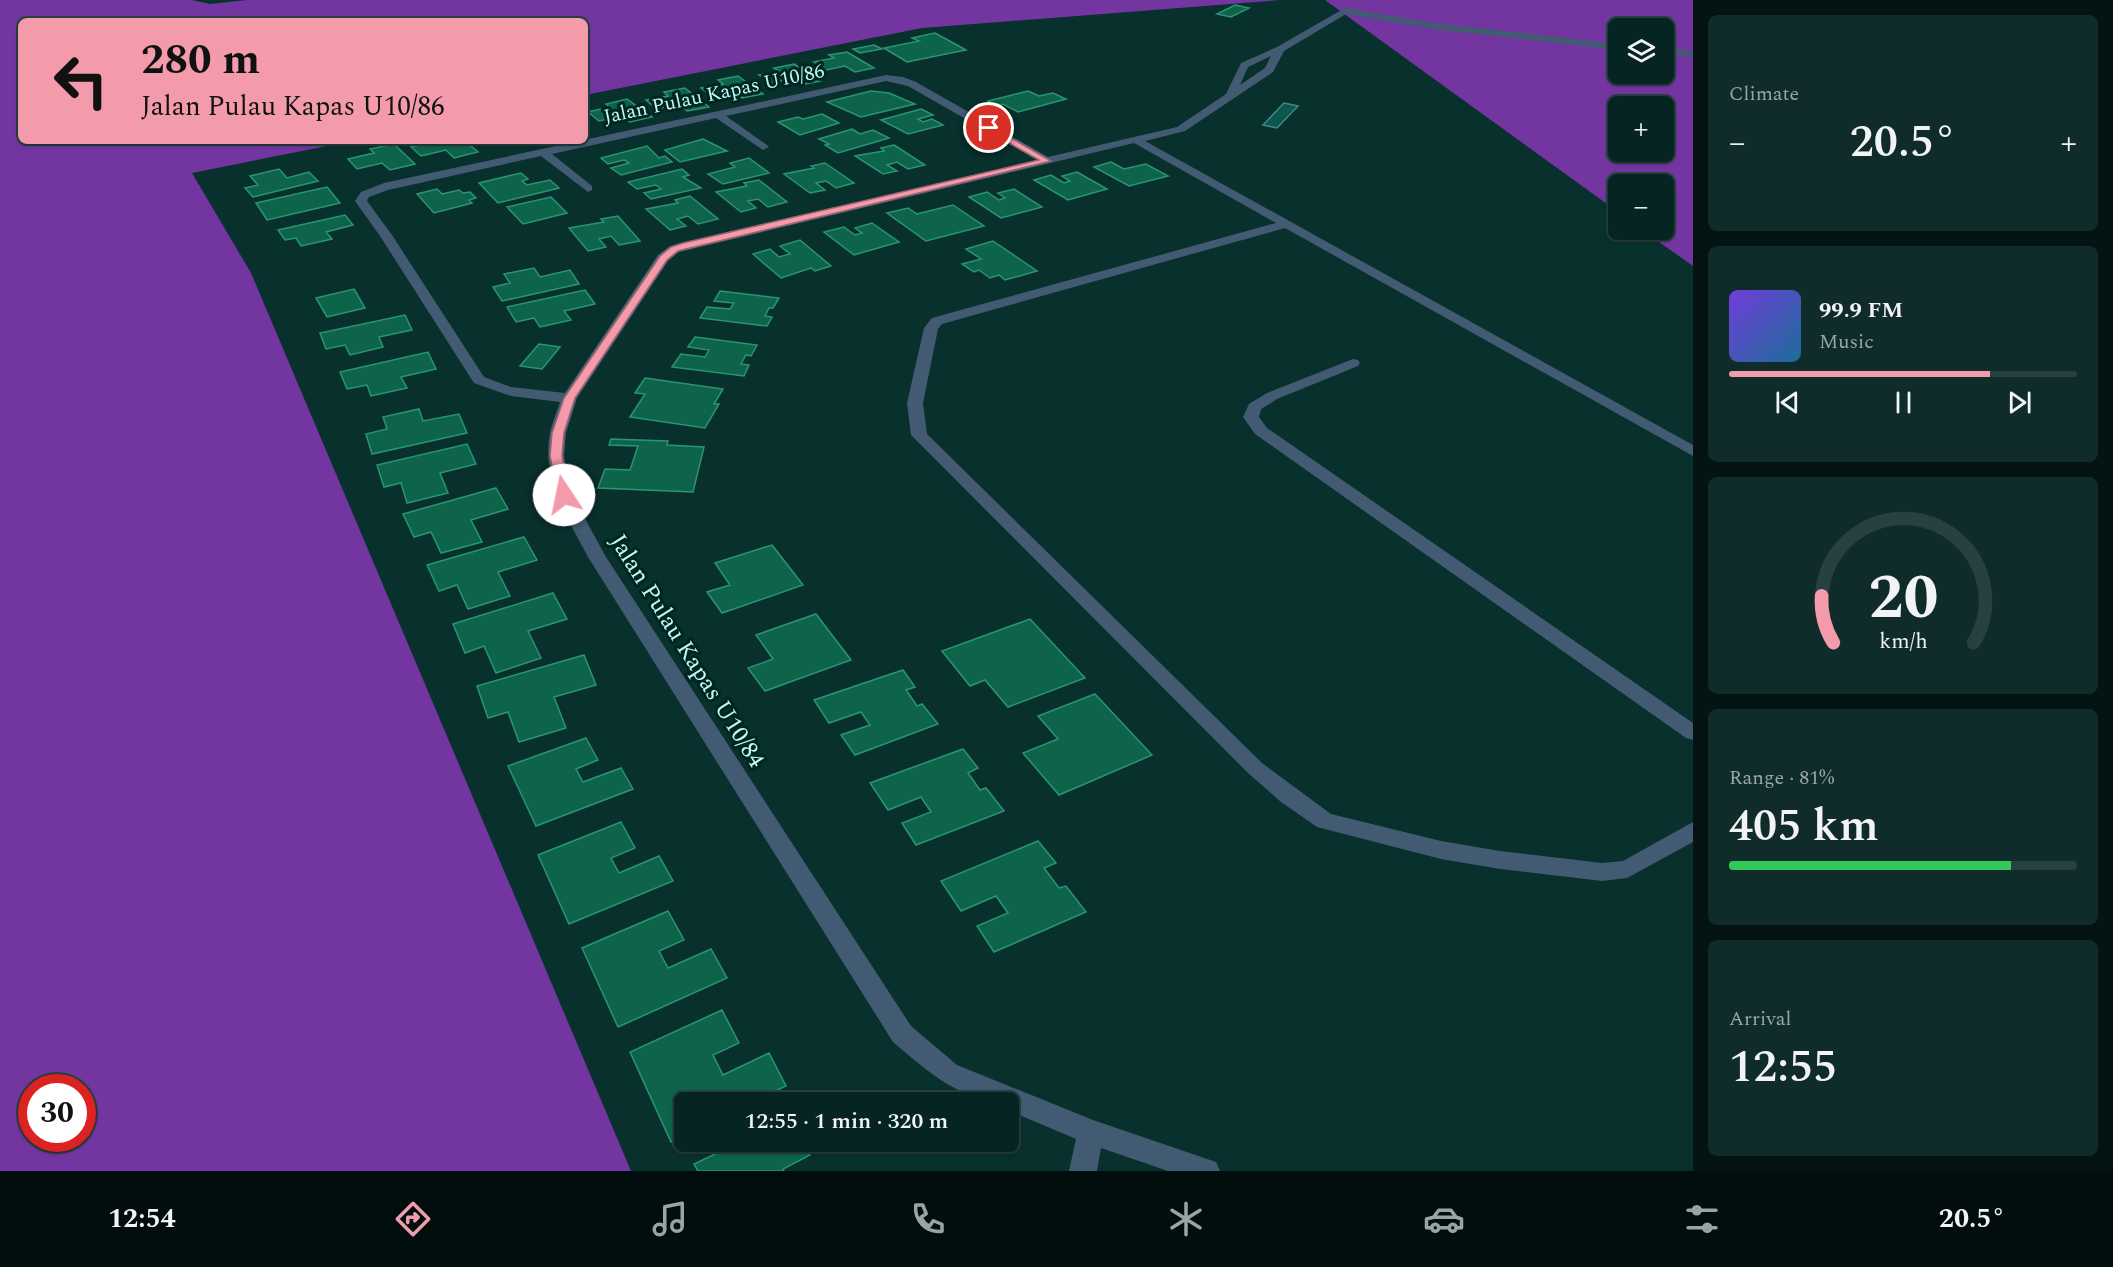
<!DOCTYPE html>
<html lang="en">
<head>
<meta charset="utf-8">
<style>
  :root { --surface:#062422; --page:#0f2c2a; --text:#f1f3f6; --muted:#98a4a5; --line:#274140; --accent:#f39aab }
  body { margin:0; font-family:Spectral,serif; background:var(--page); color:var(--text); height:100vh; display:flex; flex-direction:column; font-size:22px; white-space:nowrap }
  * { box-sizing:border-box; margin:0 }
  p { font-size:20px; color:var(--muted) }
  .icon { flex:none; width:33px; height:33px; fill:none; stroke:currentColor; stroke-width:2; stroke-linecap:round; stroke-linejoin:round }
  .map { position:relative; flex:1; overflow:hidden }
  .panel { display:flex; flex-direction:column; gap:15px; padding:15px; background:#031413; width:420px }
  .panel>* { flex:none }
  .top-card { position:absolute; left:18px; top:18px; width:570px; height:126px; border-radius:9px; box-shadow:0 2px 4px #0004,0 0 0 2px var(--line); background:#f39aab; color:#111; overflow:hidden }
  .buttons { position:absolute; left:1608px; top:18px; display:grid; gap:12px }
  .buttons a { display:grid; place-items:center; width:66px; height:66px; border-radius:9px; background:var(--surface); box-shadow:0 2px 4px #0004,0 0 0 2px var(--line); font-size:30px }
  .speed { position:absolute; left:18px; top:1074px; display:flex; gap:12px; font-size:30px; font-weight:700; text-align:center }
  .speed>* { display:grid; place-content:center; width:78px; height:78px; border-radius:50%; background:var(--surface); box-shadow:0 2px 4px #0004,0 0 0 2px var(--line); line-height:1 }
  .speed .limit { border:9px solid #d22; background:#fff; color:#111 }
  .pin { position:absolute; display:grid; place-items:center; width:51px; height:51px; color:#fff; margin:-26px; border:3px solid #fff; border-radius:50%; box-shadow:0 2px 6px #0007 }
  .me { position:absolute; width:66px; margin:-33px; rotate:349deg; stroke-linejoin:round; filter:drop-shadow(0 0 4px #0008) }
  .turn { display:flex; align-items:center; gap:21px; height:126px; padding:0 24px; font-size:27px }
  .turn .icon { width:78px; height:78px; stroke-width:2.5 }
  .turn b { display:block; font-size:42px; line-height:51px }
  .big { font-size:45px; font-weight:600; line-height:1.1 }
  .panel .card { flex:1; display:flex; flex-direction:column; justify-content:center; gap:9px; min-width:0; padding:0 21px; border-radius:9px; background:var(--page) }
  .panel .dial { align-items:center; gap:0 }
  .dial svg { height:156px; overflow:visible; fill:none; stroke:var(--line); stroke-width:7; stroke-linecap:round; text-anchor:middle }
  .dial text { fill:var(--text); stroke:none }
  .song { display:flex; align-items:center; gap:18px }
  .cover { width:72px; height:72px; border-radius:9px; background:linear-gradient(135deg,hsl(260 70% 55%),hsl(200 70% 35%)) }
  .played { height:6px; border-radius:3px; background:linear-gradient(90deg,var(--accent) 75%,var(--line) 75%) }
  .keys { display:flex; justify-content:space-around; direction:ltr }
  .heat { display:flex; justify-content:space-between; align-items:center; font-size:33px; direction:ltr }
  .charge { height:9px; border-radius:4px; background:linear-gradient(90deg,#34c759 81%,var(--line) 0) }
  .trip { position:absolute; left:674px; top:1092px; width:345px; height:60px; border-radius:9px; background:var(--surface); box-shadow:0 2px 4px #0004,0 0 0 2px var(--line); font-weight:600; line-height:60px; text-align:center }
  .menu { display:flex; height:96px; justify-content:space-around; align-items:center; background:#020e0e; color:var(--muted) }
  .menu .icon { width:42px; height:42px }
  .menu .active { color:var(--accent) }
  .menu b { font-size:27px; color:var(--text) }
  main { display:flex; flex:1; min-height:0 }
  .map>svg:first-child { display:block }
</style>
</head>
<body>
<main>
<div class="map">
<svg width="1693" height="1171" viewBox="0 0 1693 1171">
  <rect width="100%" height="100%" fill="#08302d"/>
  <!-- forest -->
  <path fill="#7336a1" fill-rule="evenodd" d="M0,0H192L210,4L247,0H1280L922,28L585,95V21H21V141H352L192,173L251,273L631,1171H0ZM32,1088H82V1138H32Z
    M1325,0H1693V266L1642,230H1664V184H1618V212ZM1618,28H1664V74H1618ZM1618,106H1664V152H1618Z"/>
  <!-- water -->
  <path fill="#0d5650" stroke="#448781" stroke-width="1.5" d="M1284,103L1298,106L1277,128L1263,125Z"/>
  <!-- building -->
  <path fill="#0e644b" stroke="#2a9573" stroke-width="1.5" d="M1235,5L1249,8L1231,17L1217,14Z
    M935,33L966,50L907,62L884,48L919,41L912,38Z
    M874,45L882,49L860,53L853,49Z
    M847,52L874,68L855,72L845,66L826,70L814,62L834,58L829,55Z
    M794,64L820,81L800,85L790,79L770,83L759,75L779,71L774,68Z
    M738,76L763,94L742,98L733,92L712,96L701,88L723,84L718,80Z
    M685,88L709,107L687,111L678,104L656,109L646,100L668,96L664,92Z
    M871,91L889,93L915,104L861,117L827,102Z
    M1028,91L1039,96L1053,93L1066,99L1018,112L1003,104L998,106L988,101Z
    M627,99L652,117L630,122L621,116L599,121L588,112L610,107L606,104Z
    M921,109L933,115L918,119L923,122L932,119L943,125L908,134L881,120Z
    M822,114L839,123L800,135L778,122L798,117L803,119Z
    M852,129L860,134L873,130L889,138L838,153L825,145L829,144L819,139Z
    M703,139L727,151L680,162L665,150Z
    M436,141H465L478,152L454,158L446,150L421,156L411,147Z
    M394,144L415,164L390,170L382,163L357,169L348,159L374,153L370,149Z
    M894,145L925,165L908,169L897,162L887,165L897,171L883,174L855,156L884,151L881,148Z
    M647,146L659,158L665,156L672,162L621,175L611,168L629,163L624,160L608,164L601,158Z
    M749,158L769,173L723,184L708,174L735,167L730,163Z
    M1111,162L1124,169L1146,164L1168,176L1129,186L1094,167Z
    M825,163L854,183L836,188L826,181L816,183L825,190L810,193L784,174L814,168L811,166Z
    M279,169L287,178L309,172L318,181L253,197L245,188L258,185L250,176Z
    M682,169L689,175L683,177L701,188L651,199L644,193L661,189L656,185L637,189L628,182Z
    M1077,172L1107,189L1068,200L1034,180L1051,175L1064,183L1070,181L1062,176Z
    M521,173L528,179L522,181L527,185L550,180L559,188L498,203L479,183Z
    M759,180L787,202L768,207L758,199L748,201L756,208L741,212L716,192L747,186L744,183Z
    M327,187L340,203L267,220L256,203Z
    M437,189L442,194L459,190L463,193L470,192L476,198L469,200L472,203L434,213L417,194Z
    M1014,189L1042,207L1001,218L969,197L987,192L999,200L1005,198L998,193Z
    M690,196L718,219L698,224L688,216L677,219L686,226L670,230L646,209L678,203L675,200Z
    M551,197L567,213L523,224L507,207Z
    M953,205L984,226L926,241L887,213L908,208L917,214Z
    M345,215L353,225L326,232L332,239L301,246L296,238L285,240L278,230Z
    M618,216L640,241L619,245L611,236L599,239L606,247L588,251L569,228L604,222L601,219Z
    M872,223L899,242L854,255L824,232L844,227L855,235L862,233L855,228Z
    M800,240L831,266L815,271L811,268L781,278L753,254L770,249L779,257L790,254L780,246Z
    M993,241L1037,271L1005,280L999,275L990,278L979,270L974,272L962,264L981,259L966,249Z
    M534,268L540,277L570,270L579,284L502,301L493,287L510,283L504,274Z
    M354,289L365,308L327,317L316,298Z
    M585,290L595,304L564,311L571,320L540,327L534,318L516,322L507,307Z
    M720,291L779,298L773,308H769L765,316L772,317L767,326L700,318L707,307L730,309L734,303L714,301Z
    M405,315L412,330L379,337L383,347L350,355L345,345L326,349L320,333Z
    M695,337L757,345L751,356L746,355L741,364L749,365L744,376L672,367L681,354L705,357L709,350L688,347Z
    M539,344L560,347L542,369L520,366Z
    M428,352L436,369L401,377L407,388L371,396L367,385L347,389L340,372Z
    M645,378L723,389L714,404H719L705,428L630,417L645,394L635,393Z
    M419,409L423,421L459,414L467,433L372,454L366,434L387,429L383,417Z
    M611,439L668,441L667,445L704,447L693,492L598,488L605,469L630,470L638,446L609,445Z
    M467,444L476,464L440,473L448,493L407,503L401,483L384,487L377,465Z
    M496,488L508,509L471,520L482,542L441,553L431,532L414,537L403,514Z
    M524,537L537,560L498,572L510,596L468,609L457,585L439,591L427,565Z
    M772,545L803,585L722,613L707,592L730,585L715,563Z
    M553,593L567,619L528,631L541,658L496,673L484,646L465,653L453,624Z
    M816,614L851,660L765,691L748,668L773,659L756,635Z
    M1030,619L1085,678L1008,707L985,680L970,686L942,651Z
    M584,655L596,685L554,697L566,728L519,742L508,712L488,718L477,686Z
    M903,670L915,687L906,690L917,706L922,704L938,724L855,755L841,735L870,725L861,712L829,723L814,700Z
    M1095,694L1152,755L1059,795L1023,753L1058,739L1038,716Z
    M586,738L598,760L576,769L583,782L621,768L633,789L536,826L508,766Z
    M963,749L978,768L968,773L980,790L986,788L1004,811L916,845L902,823L931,812L921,797L888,810L870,783Z
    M621,822L635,848L611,858L619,873L659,856L673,881L569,924L538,855Z
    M1038,841L1056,863L1044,868L1059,888L1066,886L1086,912L994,952L977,926L1008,913L996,896L961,911L941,881Z
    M668,911L684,940L659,951L668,968L711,949L727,978L618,1027L582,948Z
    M722,1010L739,1043L713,1055L723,1075L769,1053L786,1086L752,1102H684V1136L671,1142L630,1052Z
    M740,1142H803L810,1155L783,1169L784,1171H698L694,1164Z"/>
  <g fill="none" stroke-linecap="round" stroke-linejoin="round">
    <!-- minor -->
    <path fill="#425b73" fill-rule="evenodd" d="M1345,8L1433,23L1618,44V50L1433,29L1346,14L1284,51L1273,72L1185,131L1145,141L1693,445V456L1285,228L942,324L938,329L923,403L927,434L1262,763L1331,814L1441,841L1500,851L1602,863L1623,861L1693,822V842L1627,878L1602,881L1500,869L1441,859L1317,827L1281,802L1248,773L911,435L907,403L924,328L932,318L1276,223L1134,143L679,252L668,261L577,398L566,433L564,456L572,495L606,557L911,1026L957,1065L1093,1120L1216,1162L1220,1171H1168L1101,1148L1097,1171H1069L1076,1139L1008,1110V1102C961,1102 927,1071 893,1042L588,557C568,519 541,479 550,433C552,423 557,412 560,402L511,396L474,383L380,236L355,201L361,192L384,183L886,75L903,77L916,82L1048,157L1177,127L1226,94L1241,63L1277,47ZM1271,56L1265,68L1240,85L1248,67ZM886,81L908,86L1037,160L670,246L658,255L565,393L511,387L484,377L392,235L367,201L369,197L388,190L541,156L588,192L592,190V186L552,154L716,118L763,150L769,147L767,145L726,116Z
      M1664,48L1693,51V57L1664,54Z
      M1353,359L1358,360L1360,363L1358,366L1277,399L1261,409L1259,417L1267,428L1693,723V740L1686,738L1255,434L1243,417L1249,404L1267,393Z"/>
  </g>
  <!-- route -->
  <path fill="#f39aab" stroke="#9e646f" stroke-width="1.5" d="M986,127H992L1051,161L690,248L678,251L667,260L575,398L564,433L562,456L570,495L568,498H559L550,456L552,433L564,398L660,256L671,247L683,243L1039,160L986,130Z"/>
  <g text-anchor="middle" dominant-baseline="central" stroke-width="6" stroke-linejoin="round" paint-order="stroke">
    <!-- far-street labels -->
    <g font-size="20" fill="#c3f8f2" stroke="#002623">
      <text transform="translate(714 94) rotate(-12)">Jalan Pulau Kapas U10/86</text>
    </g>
    <!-- street labels -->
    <g font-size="24" fill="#c3f8f2" stroke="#002623">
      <text transform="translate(687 651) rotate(58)">Jalan Pulau Kapas U10/84</text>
    </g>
  </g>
</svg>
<div class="buttons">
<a><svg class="icon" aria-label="layers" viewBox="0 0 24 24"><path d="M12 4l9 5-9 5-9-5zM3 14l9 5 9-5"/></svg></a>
<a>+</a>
<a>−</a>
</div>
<div class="speed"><div class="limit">30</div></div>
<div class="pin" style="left:989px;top:128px;background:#d93025"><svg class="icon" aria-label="arrive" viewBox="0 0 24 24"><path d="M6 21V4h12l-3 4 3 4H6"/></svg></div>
<svg class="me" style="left:564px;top:495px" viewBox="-20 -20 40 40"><circle r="19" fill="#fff"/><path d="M0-13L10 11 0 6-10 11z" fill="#f39aab"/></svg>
<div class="trip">12:55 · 1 min · 320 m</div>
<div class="top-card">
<div class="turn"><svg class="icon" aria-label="left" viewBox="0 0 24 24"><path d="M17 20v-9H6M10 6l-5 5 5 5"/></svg><div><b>280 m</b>Jalan Pulau Kapas U10/86</div></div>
</div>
</div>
<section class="panel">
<div class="card"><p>Climate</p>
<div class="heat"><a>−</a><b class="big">20.5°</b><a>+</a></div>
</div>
<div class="card">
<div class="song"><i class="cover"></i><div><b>99.9 FM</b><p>Music</p></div></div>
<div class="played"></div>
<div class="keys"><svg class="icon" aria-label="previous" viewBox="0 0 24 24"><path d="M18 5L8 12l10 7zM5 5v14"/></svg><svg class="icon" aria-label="pause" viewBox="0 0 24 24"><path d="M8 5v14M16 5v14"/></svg><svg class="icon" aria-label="next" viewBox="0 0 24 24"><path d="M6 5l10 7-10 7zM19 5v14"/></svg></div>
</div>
<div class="card dial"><svg viewBox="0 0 100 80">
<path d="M14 69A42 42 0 1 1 86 69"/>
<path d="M14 69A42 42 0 0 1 8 45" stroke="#f39aab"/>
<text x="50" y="56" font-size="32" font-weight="700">20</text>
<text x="50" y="72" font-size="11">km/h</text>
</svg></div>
<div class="card"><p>Range · 81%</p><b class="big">405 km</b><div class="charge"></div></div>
<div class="card"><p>Arrival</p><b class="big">12:55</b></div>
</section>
</main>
<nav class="menu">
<b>12:54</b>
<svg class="icon active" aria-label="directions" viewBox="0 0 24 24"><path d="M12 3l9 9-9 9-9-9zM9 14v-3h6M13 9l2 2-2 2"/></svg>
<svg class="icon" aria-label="music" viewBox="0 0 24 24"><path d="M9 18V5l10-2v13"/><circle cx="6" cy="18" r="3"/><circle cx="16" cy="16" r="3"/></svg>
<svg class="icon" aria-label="phone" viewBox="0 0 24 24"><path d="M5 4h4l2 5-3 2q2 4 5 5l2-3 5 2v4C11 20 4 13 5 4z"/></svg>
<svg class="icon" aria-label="climate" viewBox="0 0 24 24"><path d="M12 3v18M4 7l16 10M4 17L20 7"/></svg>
<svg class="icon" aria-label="car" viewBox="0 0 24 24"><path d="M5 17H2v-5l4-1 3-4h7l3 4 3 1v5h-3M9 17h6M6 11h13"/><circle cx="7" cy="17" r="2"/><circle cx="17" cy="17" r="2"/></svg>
<svg class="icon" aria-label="filters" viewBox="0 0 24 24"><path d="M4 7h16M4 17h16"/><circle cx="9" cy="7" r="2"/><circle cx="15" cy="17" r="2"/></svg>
<b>20.5°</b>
</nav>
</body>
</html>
